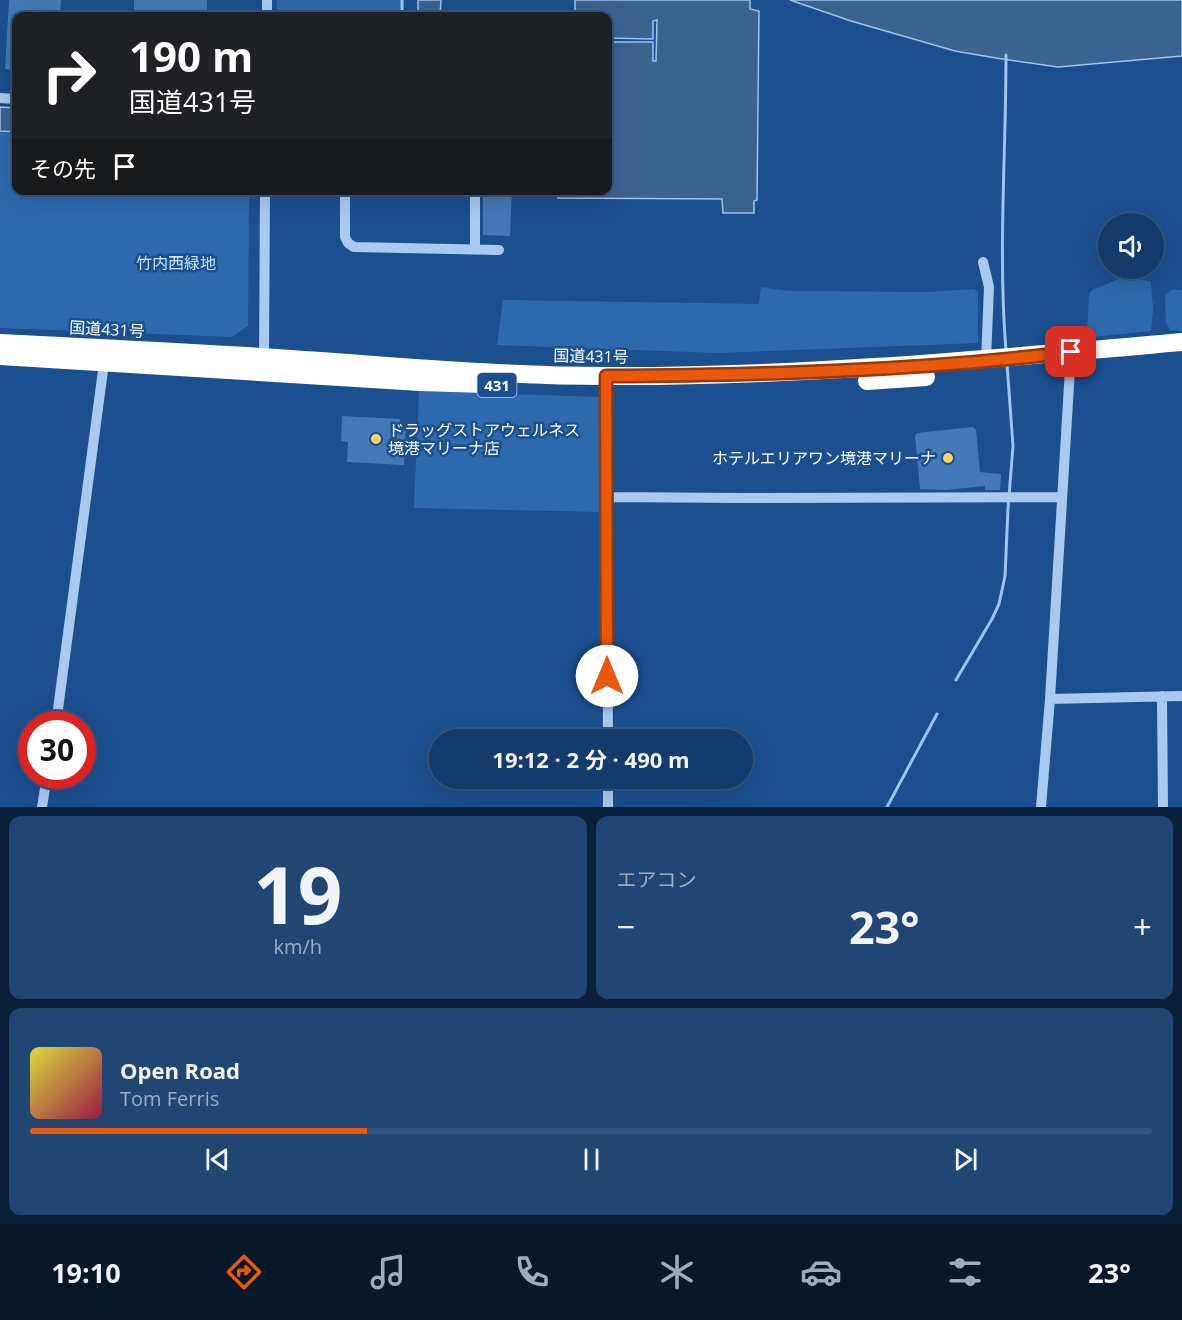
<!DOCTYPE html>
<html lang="ja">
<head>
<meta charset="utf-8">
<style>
  :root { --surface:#143b6b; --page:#214673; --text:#f1f3f6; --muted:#9dadc1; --line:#33557e; --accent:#ea580c }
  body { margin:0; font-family:"Open Sans","Noto Sans JP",sans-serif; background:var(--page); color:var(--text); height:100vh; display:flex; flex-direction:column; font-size:22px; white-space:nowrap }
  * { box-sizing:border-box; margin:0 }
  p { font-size:20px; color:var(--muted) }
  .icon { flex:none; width:33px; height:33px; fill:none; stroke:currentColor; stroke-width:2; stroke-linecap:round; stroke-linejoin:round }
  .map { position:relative; height:807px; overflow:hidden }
  .panel { display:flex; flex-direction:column; gap:9px; padding:9px; background:#0b203b; flex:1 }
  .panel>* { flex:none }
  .guide { position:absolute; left:12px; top:12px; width:600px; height:183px; border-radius:12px; box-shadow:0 6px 24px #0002,0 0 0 2px var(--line); background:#202124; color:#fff; overflow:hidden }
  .controls { position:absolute; left:1098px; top:213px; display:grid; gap:12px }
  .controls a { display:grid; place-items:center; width:66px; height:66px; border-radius:50%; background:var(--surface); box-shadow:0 6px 24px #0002,0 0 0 2px var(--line); font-size:30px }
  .speed { position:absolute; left:18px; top:711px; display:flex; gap:12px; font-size:30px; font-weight:700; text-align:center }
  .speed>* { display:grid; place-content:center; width:78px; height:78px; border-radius:50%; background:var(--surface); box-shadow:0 6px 24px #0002,0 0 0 2px var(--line); line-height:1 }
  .speed .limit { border:9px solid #d22; background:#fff; color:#111 }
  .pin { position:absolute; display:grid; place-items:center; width:51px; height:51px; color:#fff; margin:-26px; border-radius:12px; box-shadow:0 3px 9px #0006 }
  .me { position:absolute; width:66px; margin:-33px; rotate:0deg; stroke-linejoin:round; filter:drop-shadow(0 0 4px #0008) }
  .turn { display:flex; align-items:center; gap:21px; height:126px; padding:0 18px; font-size:27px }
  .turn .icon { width:78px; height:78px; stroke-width:2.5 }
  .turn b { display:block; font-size:42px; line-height:51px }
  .then { display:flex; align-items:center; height:57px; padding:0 18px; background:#0003; gap:12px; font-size:22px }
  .big { font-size:45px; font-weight:700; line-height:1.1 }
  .panel .tile { flex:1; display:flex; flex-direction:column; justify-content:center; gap:9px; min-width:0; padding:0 21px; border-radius:12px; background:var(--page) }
  .panel .dial { align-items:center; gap:0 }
  .dial b { font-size:78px; line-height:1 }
  .song { display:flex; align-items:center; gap:18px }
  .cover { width:72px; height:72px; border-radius:9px; background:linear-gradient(135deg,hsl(60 70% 55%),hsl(340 70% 35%)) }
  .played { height:6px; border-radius:3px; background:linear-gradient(90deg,var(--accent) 30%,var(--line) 30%) }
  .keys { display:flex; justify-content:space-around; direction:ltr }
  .heat { display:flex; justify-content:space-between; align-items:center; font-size:33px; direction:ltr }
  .panel .tiles { flex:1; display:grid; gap:9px; grid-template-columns:1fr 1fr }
  .tile:last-child { grid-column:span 2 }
  .trip { position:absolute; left:429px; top:729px; width:324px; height:60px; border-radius:30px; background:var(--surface); box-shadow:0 6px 24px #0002,0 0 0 2px var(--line); font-weight:700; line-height:60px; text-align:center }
  .tabs { display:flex; height:96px; justify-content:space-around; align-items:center; background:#08182b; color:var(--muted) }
  .tabs .icon { width:42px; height:42px }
  .tabs .active { color:var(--accent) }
  .tabs b { font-size:27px; color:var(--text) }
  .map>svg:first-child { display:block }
</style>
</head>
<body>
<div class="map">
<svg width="1182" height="807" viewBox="0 0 1182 807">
  <rect width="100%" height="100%" fill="#1b4f8f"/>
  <!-- green -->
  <path fill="#2e69ad" d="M277,0H404V16H277Z
    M0,132L16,133V190L249,191L248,326L232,337L0,328Z
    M1124,278L1149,281L1151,283L1153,309L1151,331L1093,337L1089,336L1087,332L1089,294L1093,289C1104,287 1112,280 1124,278Z
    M761,287L789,291L927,292L974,289L978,292V343L718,353L497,345L503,300L759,304Z
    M1171,290H1182V331L1170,330L1166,322L1165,296Z
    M419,391L601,397L603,512L414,508Z"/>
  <!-- water -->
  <path fill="#3c6290" stroke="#9cc4f0" stroke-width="1.5" d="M418,0H441L440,16H418Z
    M575,0H750V9L759,11L757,200L754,201V213H723L722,199L558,198V191L608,190V42H653V61H656L657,20L653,21V39L608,38V16H575Z
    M790,0H1182V56L1058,67L996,58L955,51L851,21Z
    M0,107L16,108V132L0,131Z"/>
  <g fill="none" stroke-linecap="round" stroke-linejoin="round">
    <!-- stream -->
    <path stroke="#9cc4f0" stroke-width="3" d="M402,16V0
      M1006,351C998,253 1006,154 1006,55
      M956,680L992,619L999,604L1005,576L1008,509L1013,446L1007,364
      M887,807L937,714"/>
  </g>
  <!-- building -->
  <path fill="#4478b7" d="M9,0H61L60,16H16V70L5,69Z
    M134,0H207V16H134Z
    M483,190H512L510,236L483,235Z
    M342,416L400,419V427H406L404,465L347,462L348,442L341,441Z
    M973,427L976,430L980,472L1001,474L1000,490H985V486L945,490L920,489L915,436L917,433Z"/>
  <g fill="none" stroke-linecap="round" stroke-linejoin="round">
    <!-- minor -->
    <path stroke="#a9c9ee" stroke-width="10" d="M267,16V0
      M0,98L16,99
      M345,190V237L348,243L354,247L499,250
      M475,249V190
      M983,262L989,287L986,360
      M264,362L265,190
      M606,376L608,740
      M607,497L742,498L1062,497
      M1162,696L1163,807
      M1050,699L1182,696
      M56,724L104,363
      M608,778V807
      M42,807L47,776
      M1041,807L1050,699L1071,352"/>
    <!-- highway -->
    <path stroke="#fff" stroke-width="18" d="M0,343C97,348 194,352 291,359C396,366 501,376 606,376C799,377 990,359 1182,342
      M0,356L420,382L483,384
      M867,381L926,377"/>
  </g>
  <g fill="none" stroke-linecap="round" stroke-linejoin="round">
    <!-- route casing -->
    <g stroke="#983908" stroke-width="15">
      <path id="route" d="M607,676L606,376C761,375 917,371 1071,352"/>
    </g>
    <!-- route -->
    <use href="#route" stroke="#ea580c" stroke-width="10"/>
  </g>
  <!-- markers -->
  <g fill="#ffd166" stroke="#1b4f8f" stroke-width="2">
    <circle cx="376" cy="439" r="6"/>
    <circle cx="948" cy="458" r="6"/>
  </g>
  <g text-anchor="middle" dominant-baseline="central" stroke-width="5" stroke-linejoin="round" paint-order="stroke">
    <!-- shield labels -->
    <rect fill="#1b4f8f" stroke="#bbcadd" stroke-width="1.5" x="477.5" y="373" width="39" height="24" rx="4.5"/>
    <g font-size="15" font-weight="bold" fill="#fff">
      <text x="497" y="385">431</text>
    </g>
    <!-- park labels -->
    <g font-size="16" fill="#cfe3fa" stroke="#1b4f8f">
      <text x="176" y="263">竹内西緑地</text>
    </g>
    <!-- street labels -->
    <g font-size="16" fill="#fff" stroke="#1b4f8f">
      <text transform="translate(107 329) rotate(3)">国道431号</text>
      <text transform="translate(591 356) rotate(1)">国道431号</text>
    </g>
    <!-- poi labels -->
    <g font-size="16" fill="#fff" stroke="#1b4f8f" text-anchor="start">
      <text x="388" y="430">ドラッグストアウェルネス<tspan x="388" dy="18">境港マリーナ店</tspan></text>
      <text x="936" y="458" text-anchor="end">ホテルエリアワン境港マリーナ</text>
    </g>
  </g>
</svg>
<div class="controls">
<a><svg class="icon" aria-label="sound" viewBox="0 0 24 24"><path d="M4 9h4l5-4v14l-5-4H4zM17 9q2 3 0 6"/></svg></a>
</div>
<div class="speed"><div class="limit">30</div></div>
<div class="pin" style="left:1071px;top:352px;background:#d93025"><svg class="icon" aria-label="arrive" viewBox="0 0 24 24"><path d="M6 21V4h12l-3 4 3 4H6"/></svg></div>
<svg class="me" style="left:607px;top:676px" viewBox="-20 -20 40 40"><circle r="19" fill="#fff"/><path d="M0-13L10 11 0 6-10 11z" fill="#ea580c"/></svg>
<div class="trip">19:12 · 2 分 · 490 m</div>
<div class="guide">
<div class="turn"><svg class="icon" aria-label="right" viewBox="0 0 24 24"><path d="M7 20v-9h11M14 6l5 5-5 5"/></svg><div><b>190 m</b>国道431号</div></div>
<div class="then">その先<svg class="icon" aria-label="arrive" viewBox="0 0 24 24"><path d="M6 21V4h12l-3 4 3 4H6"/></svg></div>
</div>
</div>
<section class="panel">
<div class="tiles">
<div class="tile dial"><b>19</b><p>km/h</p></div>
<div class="tile"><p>エアコン</p>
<div class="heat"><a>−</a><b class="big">23°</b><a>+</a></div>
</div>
<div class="tile">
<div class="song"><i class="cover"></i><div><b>Open Road</b><p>Tom Ferris</p></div></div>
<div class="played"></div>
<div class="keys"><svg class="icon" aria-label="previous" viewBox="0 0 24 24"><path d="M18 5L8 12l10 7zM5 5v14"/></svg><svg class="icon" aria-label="pause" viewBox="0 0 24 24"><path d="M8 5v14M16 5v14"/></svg><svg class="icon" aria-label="next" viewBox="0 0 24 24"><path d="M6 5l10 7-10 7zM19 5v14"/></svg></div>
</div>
</div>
</section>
<nav class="tabs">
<b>19:10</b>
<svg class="icon active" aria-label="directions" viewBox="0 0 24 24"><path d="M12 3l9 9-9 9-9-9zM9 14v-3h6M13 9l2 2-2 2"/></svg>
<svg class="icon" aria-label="music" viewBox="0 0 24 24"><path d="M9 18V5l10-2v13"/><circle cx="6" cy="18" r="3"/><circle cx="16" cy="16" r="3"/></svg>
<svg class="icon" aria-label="phone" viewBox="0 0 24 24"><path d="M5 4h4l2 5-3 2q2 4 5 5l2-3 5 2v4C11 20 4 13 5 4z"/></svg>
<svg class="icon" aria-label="climate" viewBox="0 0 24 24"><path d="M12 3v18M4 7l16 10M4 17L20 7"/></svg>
<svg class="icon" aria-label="car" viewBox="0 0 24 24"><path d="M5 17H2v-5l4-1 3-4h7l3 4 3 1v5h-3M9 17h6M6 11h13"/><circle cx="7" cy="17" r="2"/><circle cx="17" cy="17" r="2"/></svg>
<svg class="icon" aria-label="filters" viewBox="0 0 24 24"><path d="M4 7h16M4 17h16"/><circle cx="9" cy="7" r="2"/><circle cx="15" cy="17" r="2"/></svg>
<b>23°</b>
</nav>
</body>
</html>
